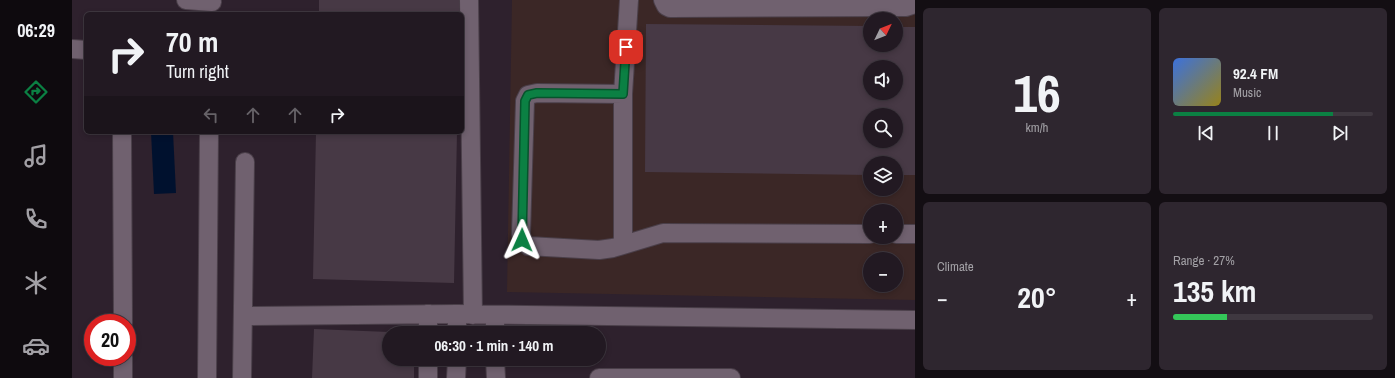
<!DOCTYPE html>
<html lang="en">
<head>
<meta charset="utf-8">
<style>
  :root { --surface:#221922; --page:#2e262f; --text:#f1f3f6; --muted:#a2a0a5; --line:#3f3840; --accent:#0b8043 }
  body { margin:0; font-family:"Archivo Narrow",sans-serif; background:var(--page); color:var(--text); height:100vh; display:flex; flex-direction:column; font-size:15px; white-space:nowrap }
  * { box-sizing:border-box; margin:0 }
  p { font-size:13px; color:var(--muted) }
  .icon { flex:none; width:22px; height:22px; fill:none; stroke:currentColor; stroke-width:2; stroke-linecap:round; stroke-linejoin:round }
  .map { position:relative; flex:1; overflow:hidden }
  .sheet { display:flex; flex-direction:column; gap:8px; padding:8px; background:#130e13; width:480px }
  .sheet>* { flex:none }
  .hud { position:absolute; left:12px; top:12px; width:380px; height:122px; border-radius:6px; box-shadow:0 2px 6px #0003,0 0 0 1px var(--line); background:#221922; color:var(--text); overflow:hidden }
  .needle { width:26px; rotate:47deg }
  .fabs { position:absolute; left:791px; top:12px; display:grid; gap:8px }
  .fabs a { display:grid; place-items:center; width:40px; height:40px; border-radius:50%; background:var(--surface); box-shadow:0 2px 6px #0003,0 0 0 1px var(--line); font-size:20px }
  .speed { position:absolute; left:12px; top:314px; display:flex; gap:8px; font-size:20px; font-weight:700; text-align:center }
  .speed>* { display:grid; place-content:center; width:52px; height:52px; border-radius:50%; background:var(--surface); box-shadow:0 2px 6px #0003,0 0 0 1px var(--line); line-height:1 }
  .speed .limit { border:6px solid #d22; background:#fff; color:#111 }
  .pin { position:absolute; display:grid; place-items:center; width:34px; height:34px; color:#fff; margin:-17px; border-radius:8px; box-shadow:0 2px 6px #0006 }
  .me { position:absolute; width:44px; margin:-22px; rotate:1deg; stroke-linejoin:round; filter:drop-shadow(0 0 3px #0008) }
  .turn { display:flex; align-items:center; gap:14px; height:84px; padding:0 16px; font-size:18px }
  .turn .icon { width:52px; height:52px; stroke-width:2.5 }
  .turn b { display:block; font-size:28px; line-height:34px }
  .lanes { display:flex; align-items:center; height:38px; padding:0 16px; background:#0003; justify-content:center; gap:20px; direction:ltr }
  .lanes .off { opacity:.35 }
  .big { font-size:30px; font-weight:700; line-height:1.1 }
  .sheet .tile { flex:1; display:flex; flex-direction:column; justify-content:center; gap:6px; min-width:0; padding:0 14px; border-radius:6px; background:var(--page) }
  .sheet .dial { align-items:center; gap:0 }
  .dial b { font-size:52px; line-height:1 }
  .song { display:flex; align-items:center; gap:12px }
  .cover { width:48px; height:48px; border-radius:6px; background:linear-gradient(135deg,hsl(220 70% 55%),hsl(50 70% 35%)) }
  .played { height:4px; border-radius:2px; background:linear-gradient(90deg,var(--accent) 80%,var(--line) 80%) }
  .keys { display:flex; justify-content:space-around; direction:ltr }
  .heat { display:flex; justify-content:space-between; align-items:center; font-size:22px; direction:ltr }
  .charge { height:6px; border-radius:3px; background:linear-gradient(90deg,#34c759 27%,var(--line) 0) }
  .sheet .tiles { flex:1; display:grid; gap:8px; grid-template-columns:repeat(2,1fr) }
  .trip { position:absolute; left:310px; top:326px; width:224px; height:40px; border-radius:20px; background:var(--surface); box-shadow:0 2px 6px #0003,0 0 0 1px var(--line); font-weight:700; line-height:40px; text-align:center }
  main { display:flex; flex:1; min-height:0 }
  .menu { display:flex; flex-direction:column; width:72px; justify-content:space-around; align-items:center; background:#0e0a0e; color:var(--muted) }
  .menu .icon { width:28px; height:28px }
  .menu .active { color:var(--accent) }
  .menu b { font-size:18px; color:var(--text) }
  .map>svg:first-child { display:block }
</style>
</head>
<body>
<main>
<nav class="menu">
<b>06:29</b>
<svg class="icon active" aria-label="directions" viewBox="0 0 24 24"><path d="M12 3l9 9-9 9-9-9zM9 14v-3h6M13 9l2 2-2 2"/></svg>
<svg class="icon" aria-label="music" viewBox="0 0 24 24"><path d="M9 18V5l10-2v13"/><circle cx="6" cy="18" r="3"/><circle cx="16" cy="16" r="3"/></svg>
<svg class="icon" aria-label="phone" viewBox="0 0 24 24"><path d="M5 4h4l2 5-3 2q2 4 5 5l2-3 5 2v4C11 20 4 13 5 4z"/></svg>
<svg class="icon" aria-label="climate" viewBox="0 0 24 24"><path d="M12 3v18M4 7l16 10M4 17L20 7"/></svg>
<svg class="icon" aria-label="car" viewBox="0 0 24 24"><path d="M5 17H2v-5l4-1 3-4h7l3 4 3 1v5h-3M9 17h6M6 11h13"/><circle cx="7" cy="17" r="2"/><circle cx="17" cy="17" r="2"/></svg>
</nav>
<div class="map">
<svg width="843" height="378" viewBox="0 0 843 378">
  <rect width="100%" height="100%" fill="#2e212d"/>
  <!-- industrial -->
  <path fill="#3b2726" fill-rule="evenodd" d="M440,0H843V300L435,292ZM798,19H824V45H798ZM798,67H824V93H798ZM798,115H824V141H798ZM798,163H824V189H798ZM798,211H824V237H798ZM798,259H824V285H798Z"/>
  <!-- water -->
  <path fill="#00112e" d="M79,132H101L104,193L82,194Z"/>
  <!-- building -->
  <path fill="#473945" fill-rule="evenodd" d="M247,0H387V14H247Z
    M574,24L798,26V45H824V27H843V175H824V163H798V175L573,172ZM798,67H824V93H798ZM798,115H824V141H798Z
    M244,132H385L382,283L241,279Z
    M242,329L317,332V359H342V378H240Z"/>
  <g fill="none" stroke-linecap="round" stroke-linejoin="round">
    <!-- minor casing -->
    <g stroke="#4a3f49" stroke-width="20">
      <path id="minor" d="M114,0L140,2
        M397,0L401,315
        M591,0L594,6L598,8L834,7L843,4
        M0,49L14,50
        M551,94L465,93L456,95L453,101L449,234L450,240L456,246L527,250L541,248L591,233L798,234
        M50,132L51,323
        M824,234H843
        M551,244V94L557,0
        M356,314V333
        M171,316L385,314L843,320
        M423,316V333
        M385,333V314
        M51,357V378
        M356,359V378
        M423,359L424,378
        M135,378L137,132
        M170,378L173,162
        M384,378L385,359
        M527,378H659"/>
    </g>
    <!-- minor -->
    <use href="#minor" stroke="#70616f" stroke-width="18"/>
  </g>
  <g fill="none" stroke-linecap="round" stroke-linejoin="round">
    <!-- route casing -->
    <g stroke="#07532c" stroke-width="10">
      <path id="route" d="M450,240L453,101L456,95L465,93L551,94L554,47"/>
    </g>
    <!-- route -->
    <use href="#route" stroke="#0b8043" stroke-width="7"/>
  </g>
</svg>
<div class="fabs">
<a><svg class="needle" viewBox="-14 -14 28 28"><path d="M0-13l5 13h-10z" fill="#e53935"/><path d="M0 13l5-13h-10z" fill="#a2a0a5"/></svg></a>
<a><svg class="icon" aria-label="sound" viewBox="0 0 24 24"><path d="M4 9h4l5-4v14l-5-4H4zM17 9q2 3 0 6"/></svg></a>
<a><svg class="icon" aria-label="search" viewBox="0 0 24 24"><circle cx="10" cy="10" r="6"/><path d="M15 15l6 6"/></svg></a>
<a><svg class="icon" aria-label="layers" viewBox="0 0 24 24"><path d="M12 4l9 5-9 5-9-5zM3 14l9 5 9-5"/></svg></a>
<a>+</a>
<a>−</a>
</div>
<div class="speed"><div class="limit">20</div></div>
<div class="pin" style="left:554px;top:47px;background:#d93025"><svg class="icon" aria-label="arrive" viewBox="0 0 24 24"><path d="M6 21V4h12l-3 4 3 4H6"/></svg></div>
<svg class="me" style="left:450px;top:240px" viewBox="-20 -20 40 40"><path d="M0-17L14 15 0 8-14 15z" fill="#0b8043" stroke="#fff" stroke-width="4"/></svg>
<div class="trip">06:30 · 1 min · 140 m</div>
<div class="hud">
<div class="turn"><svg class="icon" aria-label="right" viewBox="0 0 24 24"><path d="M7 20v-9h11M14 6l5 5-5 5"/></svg><div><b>70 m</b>Turn right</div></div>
<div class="lanes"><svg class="icon off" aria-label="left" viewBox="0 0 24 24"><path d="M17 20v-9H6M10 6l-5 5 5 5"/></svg><svg class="icon off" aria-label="ahead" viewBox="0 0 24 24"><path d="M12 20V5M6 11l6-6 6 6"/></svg><svg class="icon off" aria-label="ahead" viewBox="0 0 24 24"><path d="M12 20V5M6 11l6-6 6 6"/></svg><svg class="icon" aria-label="right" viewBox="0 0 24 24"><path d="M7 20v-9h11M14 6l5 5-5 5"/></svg></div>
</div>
</div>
<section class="sheet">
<div class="tiles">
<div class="tile dial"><b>16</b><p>km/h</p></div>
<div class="tile">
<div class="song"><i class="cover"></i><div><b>92.4 FM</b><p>Music</p></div></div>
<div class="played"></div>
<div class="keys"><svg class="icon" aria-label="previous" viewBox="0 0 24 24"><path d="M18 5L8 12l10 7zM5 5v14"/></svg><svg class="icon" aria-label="pause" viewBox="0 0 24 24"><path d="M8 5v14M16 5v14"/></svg><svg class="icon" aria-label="next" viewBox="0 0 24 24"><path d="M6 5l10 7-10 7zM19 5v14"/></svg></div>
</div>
<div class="tile"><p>Climate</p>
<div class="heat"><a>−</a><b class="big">20°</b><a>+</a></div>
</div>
<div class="tile"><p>Range · 27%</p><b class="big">135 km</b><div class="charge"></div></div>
</div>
</section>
</main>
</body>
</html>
